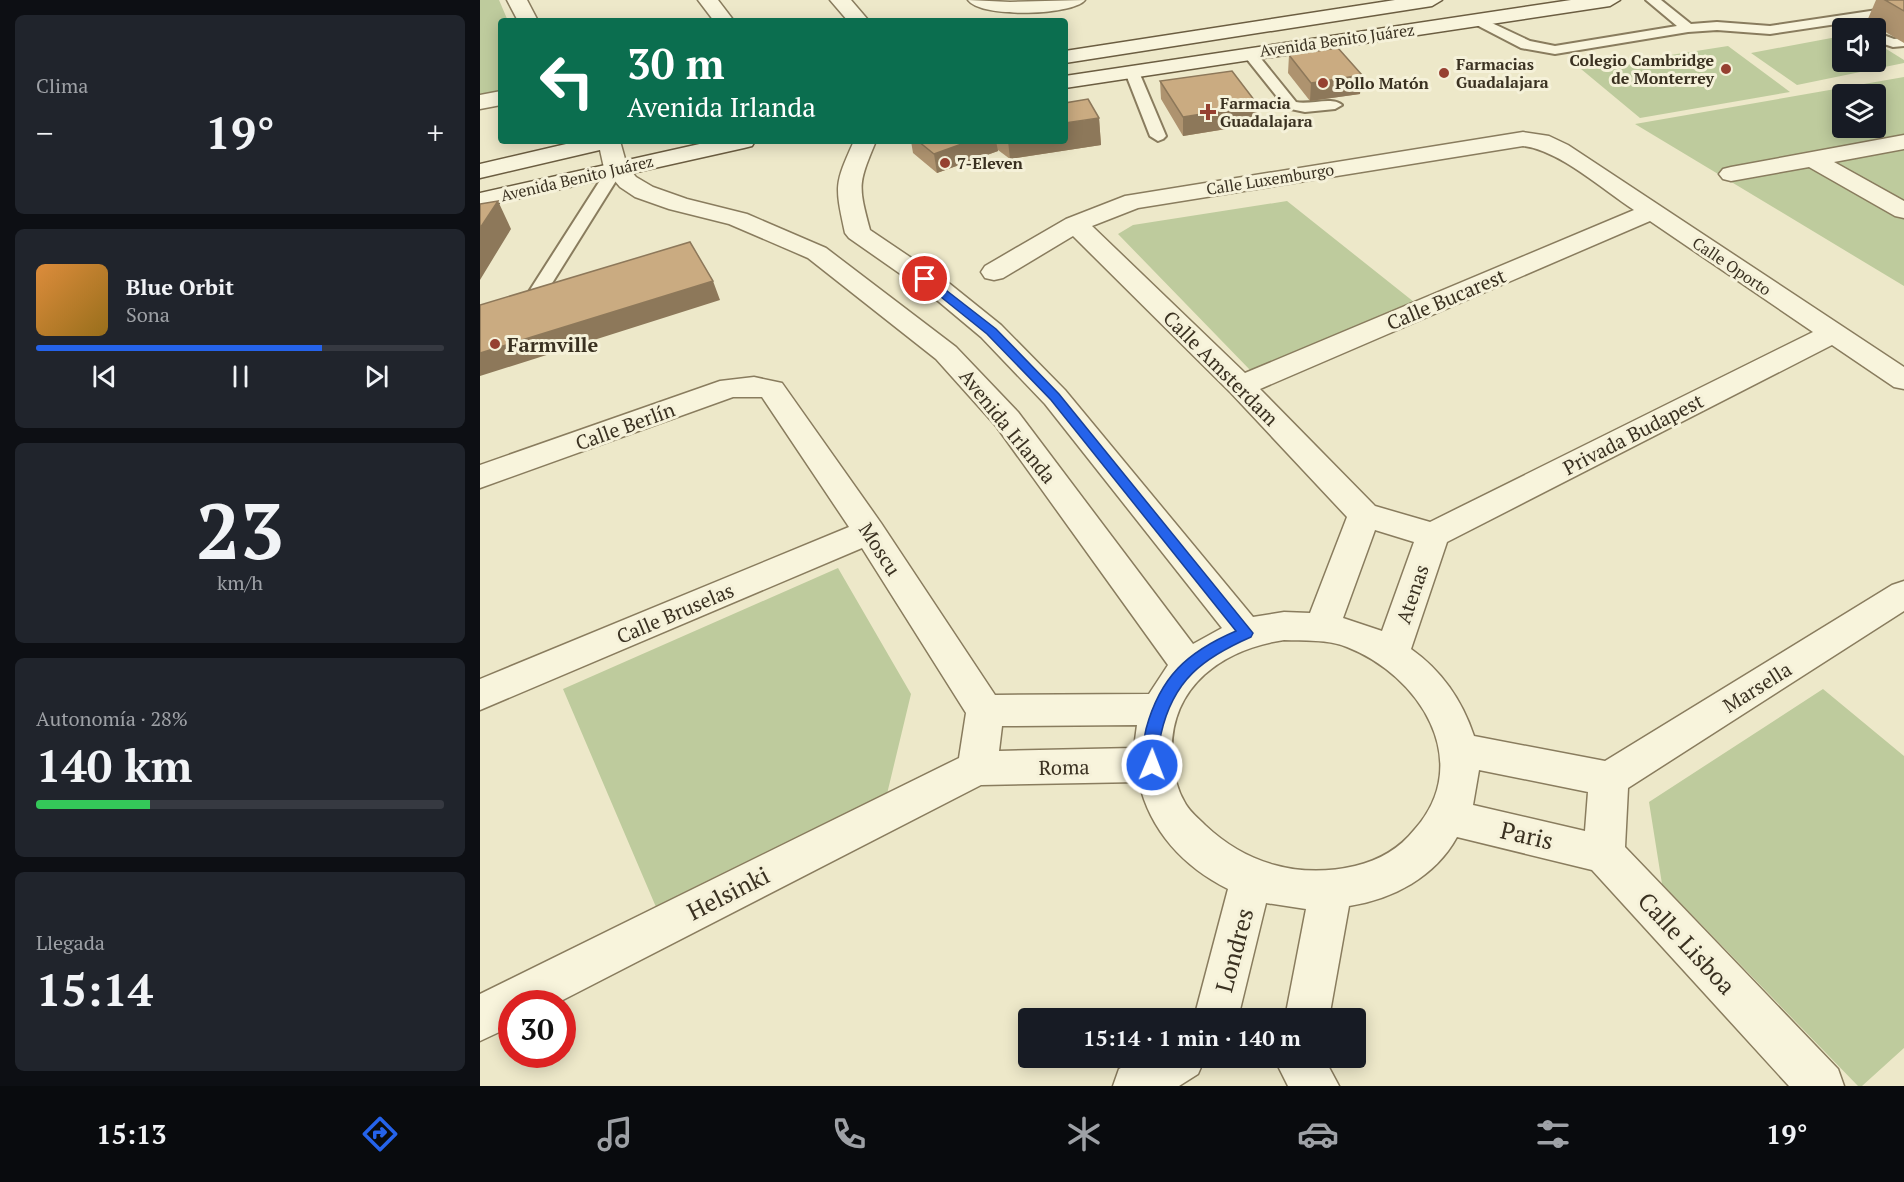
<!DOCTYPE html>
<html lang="es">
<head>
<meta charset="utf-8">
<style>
  :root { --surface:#171b24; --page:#20242c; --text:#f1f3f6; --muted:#9ea1a6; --line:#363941; --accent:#2563eb }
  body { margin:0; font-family:"PT Serif",serif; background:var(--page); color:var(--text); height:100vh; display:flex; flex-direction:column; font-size:22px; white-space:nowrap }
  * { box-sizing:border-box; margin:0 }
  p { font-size:20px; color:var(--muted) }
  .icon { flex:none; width:33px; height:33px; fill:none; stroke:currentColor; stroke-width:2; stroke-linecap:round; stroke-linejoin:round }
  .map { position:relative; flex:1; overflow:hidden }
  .panel { display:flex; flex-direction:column; gap:15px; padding:15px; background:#0d0f14; width:480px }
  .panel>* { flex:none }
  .top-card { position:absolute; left:18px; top:18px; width:570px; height:126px; border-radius:6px; box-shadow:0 3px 15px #0003; background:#0b6e4f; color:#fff; overflow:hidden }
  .fabs { position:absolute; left:1352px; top:18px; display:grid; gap:12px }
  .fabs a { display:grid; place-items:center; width:54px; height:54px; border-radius:6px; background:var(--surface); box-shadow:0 3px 15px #0003; font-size:30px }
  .speed { position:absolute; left:18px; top:990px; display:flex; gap:12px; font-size:30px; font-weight:700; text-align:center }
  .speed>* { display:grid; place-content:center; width:78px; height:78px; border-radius:50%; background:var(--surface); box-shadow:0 3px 15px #0003; line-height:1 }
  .speed .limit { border:9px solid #d22; background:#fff; color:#111 }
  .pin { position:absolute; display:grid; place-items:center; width:51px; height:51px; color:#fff; margin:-26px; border:3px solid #fff; border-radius:50%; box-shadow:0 2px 6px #0007 }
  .me { position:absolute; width:66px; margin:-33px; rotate:1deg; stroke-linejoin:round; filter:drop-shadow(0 0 4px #0008) }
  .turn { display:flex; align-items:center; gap:21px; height:126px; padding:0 30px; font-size:27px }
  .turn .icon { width:78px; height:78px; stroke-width:2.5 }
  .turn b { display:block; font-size:42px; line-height:51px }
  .big { font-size:45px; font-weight:700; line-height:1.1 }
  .panel .card { flex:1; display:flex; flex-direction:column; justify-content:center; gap:9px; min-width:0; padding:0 21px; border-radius:9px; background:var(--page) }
  .panel .dial { align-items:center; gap:0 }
  .dial b { font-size:78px; line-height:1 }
  .song { display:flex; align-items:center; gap:18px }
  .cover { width:72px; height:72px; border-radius:9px; background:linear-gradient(135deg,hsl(30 70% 55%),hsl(40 70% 35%)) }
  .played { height:6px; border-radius:3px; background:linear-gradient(90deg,var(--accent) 70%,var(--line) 70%) }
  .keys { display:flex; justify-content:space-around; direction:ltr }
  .heat { display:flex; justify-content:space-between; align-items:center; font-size:33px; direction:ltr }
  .charge { height:9px; border-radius:4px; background:linear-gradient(90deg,#34c759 28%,var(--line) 0) }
  .trip { position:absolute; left:538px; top:1008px; width:348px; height:60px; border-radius:6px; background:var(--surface); box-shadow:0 3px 15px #0003; font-weight:700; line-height:60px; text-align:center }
  .menu { display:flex; height:96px; justify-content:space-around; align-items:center; background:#090b0e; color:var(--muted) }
  .menu .icon { width:42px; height:42px }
  .menu .on { color:var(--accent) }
  .menu b { font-size:27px; color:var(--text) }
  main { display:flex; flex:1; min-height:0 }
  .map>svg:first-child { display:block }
</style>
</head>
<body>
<main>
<section class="panel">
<div class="card"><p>Clima</p>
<div class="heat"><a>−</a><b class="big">19°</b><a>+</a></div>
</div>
<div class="card">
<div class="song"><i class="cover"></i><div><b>Blue Orbit</b><p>Sona</p></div></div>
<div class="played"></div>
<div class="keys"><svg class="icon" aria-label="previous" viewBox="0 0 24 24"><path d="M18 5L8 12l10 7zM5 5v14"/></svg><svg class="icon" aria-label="pause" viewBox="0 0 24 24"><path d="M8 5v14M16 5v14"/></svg><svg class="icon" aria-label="next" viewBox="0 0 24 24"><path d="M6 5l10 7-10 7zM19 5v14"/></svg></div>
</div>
<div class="card dial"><b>23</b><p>km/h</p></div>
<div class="card"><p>Autonomía · 28%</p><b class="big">140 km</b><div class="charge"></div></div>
<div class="card"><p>Llegada</p><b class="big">15:14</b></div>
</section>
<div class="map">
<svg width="1424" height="1086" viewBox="0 0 1424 1086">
  <rect width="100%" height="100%" fill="#ede8c9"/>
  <!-- green -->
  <path fill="#becb9d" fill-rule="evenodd" d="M0,0H19L28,21H21V92L0,96Z
    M1362,36V62H1395V42L1424,60V63L1317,85L1271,53Z
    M1248,46L1310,92L1160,118L1101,69Z
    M1424,77V286L1155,124ZM1362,94H1395V128H1362Z
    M807,201L934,302L771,371L638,234L653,225Z
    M358,568L431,694L407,794L179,914L83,689Z
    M1343,689L1424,756V1048L1382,1086H1378L1182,884L1169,802Z"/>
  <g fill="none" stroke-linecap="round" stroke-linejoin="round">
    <!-- lane casing -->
    <g stroke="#897c5e" stroke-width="4">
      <path id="lane" d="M1166,0H1181L1211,24L1237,22L1290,26L1424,6V14L1290,34L1237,30L1208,32L1075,54L1041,48L987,20L994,16L999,17L1050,41L1075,46L1197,26Z
        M1395,32L1414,39L1424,38V46L1413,47L1395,41Z
        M769,49L774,50L816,102C830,105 853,96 862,105L855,109L825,112L806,108L762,53Z
        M652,68L659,72L686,136L683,139L678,141L670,136L645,72Z
        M136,163L144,168L59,304L56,308H44L41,304L128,168Z"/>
    </g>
    <!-- street casing -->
    <g stroke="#897c5e" stroke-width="3">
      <path id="street" d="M27,0H47L58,21H38Z
        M218,0H238L254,21H234Z
        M350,0H371L389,21H368Z
        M488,0L530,2L605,0C594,15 502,19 488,0Z
        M21,91V105L0,109V95Z
        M1043,132L1069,136L1088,145L1424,367V389L1414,387L1352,345L967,542L931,649C962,671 982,700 994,736L1125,761L1412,585L1424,581V611L1148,788L1145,847L1358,1069L1364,1086H1309L1112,870L977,837C955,877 913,899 869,906L849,1018H805L826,909L786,903L758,1018H714L748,889C704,867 670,831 659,782L501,785L75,1004H32V1026L0,1041V994L479,758L486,713L382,548L0,710V679L369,527L282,397H253L0,488V465L240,381L274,377L302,383L401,523L515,695L669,694L688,665L516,426L456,359L328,258L249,224L189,209L155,197L140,187L124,168L118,141H140L147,166L156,177L173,187L207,199L267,214L346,248L476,347L538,412L713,644L742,628L565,404L501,337L452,296L369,238L365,233C355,186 354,185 374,141H396C378,184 378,185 390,230L470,284L521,325L585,390L773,617L804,612L830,613L867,517L751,393L593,236L523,278L514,280L505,278L501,272L505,266L586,219L645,196ZM1043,146C1079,150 1123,190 1154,210L765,373L612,226L658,208ZM1170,221L1333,332L950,522L895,506L780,389ZM895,530L934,542L902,631L863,618ZM804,640C824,641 848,639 867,647C939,675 995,761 935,829C919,849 900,860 875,866C819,879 766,864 725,825C718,818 708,810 704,801C696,788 693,768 692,753C690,686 743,649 804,640ZM657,725L654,748L519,751L522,726ZM999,770L1108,792L1105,831L993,805Z
        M1424,135V149L1354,162L1424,201V218L1415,216L1329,167L1251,181L1243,179L1239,174L1243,169L1251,167Z
        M659,1058H725L718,1074L699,1086H633L639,1069Z
        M798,1058H844L859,1086H808L796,1062Z"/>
    </g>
    <!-- secondary casing -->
    <g stroke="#6b5d41" stroke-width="3">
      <path id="secondary" d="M915,0H962L952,6L585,63V51Z
        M1091,0H1140L1130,6L585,88V76Z
        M99,141H140L137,146L0,178V164Z
        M233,141H275L272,146L264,148L0,207V193Z"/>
    </g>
    <!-- lane -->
    <use href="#lane" fill="#f8f4dc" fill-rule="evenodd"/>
    <!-- street -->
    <use href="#street" fill="#f8f4dc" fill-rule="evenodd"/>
    <!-- secondary -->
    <use href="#secondary" fill="#f8f4dc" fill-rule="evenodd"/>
  </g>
  <!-- wall -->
  <path fill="#ae936f" d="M1396,0H1424V43L1387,21Z
    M809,55L880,94L830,101L808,73Z
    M680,81L777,124L703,136L681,99Z
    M619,118L621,145L530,159L518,150V151L457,173L433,153L431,141H585Z"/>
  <!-- shaded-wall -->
  <path fill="#8d785a" d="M882,75L880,94L830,101L831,83Z
    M778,105L777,124L703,136V117Z
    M619,118L621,145L530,159L528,141H585V123Z
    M490,141H516L518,151L457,173L454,154Z
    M18,201L31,229L0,280V228Z
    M233,281L240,300L0,376V353Z"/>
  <!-- building -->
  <path fill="#caab81" stroke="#8d785a" stroke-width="1.5" d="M1405,0H1424V11Z
    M858,48L882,75L831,83L809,55Z
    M752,71L778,105L703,117L680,81Z
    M608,99L619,118L585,123V103Z
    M438,141H490L454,154Z
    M18,201L0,228V204Z
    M210,242L233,281L0,353V305Z"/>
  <!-- route -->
  <path fill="#2563eb" stroke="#184099" stroke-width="1.5" d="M441,277H449L516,329L579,394L773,633L771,637C723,658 693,680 681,734C678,746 683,759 678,770H666C661,759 663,741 666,729C680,677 707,652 756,631L571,400L507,334L441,281Z"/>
  <!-- markers -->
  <g fill="#964131" stroke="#f5f1d9" stroke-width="2">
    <circle cx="1246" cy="69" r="6"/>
    <circle cx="964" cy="73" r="6"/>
    <circle cx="843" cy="83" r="6"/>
    <path d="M725 103h6v6h6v6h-6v6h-6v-6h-6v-6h6z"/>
    <circle cx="465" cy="163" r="6"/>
    <circle cx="15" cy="344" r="6"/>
  </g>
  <g text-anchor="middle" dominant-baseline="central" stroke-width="6" stroke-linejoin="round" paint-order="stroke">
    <!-- far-street labels -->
    <g font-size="16" fill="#3a3121" stroke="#f5f1d9">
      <text transform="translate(857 40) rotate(-8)">Avenida Benito Juárez</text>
      <text transform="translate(97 178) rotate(-13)">Avenida Benito Juárez</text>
      <text transform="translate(790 179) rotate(-9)">Calle Luxemburgo</text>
      <text transform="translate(1252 266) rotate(34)">Calle Oporto</text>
    </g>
    <!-- far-poi labels -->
    <g font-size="16" font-weight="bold" fill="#3a3121" stroke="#f5f1d9" text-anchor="start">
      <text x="1234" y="60" text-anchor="end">Colegio Cambridge<tspan x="1234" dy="18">de Monterrey</tspan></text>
      <text x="976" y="64">Farmacias<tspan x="976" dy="18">Guadalajara</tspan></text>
      <text x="855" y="83">Pollo Matón</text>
      <text x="740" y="103">Farmacia<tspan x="740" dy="18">Guadalajara</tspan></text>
      <text x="477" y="163">7-Eleven</text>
    </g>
    <!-- street labels -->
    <g font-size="20" fill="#3a3121" stroke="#f5f1d9">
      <text transform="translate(966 299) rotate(-23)">Calle Bucarest</text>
      <text transform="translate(741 368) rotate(45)">Calle Amsterdam</text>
      <text transform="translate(145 426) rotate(-20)">Calle Berlín</text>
      <text transform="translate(528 426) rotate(51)">Avenida Irlanda</text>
      <text transform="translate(1153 434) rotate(-27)">Privada Budapest</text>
      <text transform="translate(400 549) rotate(57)">Moscu</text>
      <text transform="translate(932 594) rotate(-71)">Atenas</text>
      <text transform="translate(195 613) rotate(-23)">Calle Bruselas</text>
      <text transform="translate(1277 687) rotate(-32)">Marsella</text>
      <text transform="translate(584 767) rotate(-1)">Roma</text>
    </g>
    <!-- poi labels -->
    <g font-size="20" font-weight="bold" fill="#3a3121" stroke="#f5f1d9" text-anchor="start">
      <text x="27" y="344">Farmville</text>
    </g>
    <!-- near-street labels -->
    <g font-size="24" fill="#3a3121" stroke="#f5f1d9">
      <text transform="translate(1047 835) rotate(13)">Paris</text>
      <text transform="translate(248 893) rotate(-27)">Helsinki</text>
      <text transform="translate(1207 943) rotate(47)">Calle Lisboa</text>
      <text transform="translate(754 950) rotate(-75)">Londres</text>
    </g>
  </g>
</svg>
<div class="fabs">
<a><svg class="icon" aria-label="sound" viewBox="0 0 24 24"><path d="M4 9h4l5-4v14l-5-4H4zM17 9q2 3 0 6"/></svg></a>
<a><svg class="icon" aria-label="layers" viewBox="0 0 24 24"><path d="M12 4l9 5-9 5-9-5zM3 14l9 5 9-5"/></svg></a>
</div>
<div class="speed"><div class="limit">30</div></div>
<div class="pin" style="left:445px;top:279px;background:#d93025"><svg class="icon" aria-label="arrive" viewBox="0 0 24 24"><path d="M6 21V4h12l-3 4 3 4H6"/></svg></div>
<svg class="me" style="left:672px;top:765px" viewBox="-20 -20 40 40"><circle r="17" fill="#2563eb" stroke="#fff" stroke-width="3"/><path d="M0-11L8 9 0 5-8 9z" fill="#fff"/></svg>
<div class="trip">15:14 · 1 min · 140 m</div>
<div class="top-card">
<div class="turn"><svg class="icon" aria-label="left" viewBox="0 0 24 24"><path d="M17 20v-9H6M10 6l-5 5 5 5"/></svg><div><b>30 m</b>Avenida Irlanda</div></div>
</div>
</div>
</main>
<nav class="menu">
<b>15:13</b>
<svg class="icon on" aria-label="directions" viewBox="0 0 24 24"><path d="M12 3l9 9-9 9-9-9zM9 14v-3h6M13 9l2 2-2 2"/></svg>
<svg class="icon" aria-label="music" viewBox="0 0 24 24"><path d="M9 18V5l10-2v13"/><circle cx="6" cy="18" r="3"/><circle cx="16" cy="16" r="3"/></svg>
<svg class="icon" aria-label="phone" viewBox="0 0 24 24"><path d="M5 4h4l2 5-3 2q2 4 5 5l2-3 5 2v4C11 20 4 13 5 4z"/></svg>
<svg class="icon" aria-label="climate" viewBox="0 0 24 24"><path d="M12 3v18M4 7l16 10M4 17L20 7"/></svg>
<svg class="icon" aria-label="car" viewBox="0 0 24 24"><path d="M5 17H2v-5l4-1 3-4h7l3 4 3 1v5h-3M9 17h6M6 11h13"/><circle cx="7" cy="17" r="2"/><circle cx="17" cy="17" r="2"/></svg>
<svg class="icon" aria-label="filters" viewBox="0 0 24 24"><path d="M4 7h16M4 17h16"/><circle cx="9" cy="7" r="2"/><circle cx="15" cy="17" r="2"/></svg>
<b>19°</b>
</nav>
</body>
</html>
